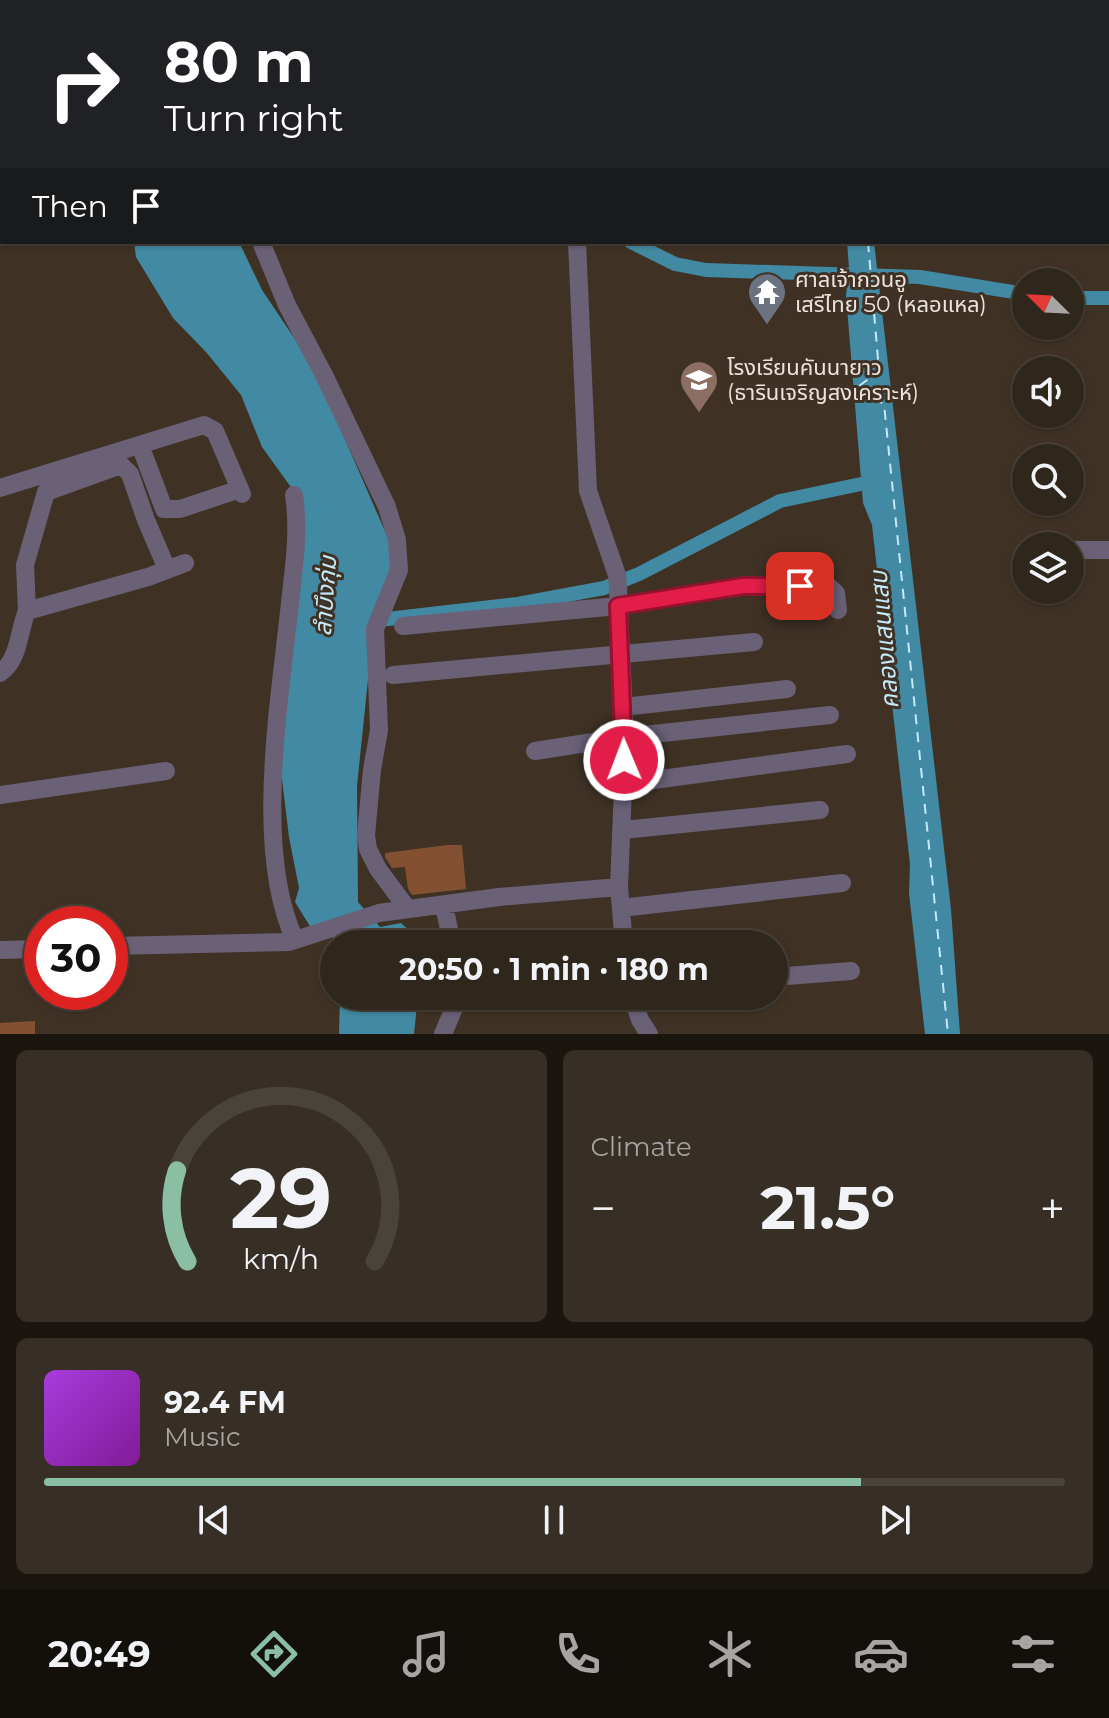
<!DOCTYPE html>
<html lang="en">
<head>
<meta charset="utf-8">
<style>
  :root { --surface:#2f261c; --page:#372e25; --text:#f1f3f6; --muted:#a7a5a3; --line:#4a433b; --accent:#8abfa5 }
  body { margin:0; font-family:Montserrat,"Noto Sans Thai",sans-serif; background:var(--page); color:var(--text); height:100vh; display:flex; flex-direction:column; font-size:30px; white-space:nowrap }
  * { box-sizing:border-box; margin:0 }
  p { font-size:26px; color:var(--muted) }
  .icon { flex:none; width:44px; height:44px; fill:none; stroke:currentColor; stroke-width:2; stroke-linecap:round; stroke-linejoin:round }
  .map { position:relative; height:1034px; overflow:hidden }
  .details { display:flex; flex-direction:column; gap:16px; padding:16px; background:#1a150f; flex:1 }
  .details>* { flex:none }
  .hud { position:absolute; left:0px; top:0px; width:1110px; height:244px; box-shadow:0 2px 6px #0004,0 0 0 2px var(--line); background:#202124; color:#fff; overflow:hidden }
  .needle { width:52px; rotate:294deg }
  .buttons { position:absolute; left:1012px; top:268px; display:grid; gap:16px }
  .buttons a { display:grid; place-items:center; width:72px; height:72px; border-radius:50%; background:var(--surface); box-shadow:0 2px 6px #0004,0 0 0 2px var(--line); font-size:40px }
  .speed { position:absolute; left:24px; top:906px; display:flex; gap:16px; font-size:40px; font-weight:700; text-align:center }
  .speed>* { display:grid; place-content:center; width:104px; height:104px; border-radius:50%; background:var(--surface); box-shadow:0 2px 6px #0004,0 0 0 2px var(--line); line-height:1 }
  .speed .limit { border:12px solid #d22; background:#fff; color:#111 }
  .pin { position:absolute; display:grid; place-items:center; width:68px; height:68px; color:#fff; margin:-34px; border-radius:16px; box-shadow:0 4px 12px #0006 }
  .me { position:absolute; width:88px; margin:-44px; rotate:359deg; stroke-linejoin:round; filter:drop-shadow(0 0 6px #0008) }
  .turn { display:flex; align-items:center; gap:28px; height:168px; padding:0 32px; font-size:36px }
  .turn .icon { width:104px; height:104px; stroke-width:2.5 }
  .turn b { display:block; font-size:56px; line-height:68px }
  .then { display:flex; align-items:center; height:76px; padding:0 32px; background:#0003; gap:16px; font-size:30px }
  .big { font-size:60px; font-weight:700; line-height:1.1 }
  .details .tile { flex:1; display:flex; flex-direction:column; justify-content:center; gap:12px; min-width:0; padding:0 28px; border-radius:12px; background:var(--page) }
  .details .dial { align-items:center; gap:0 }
  .dial svg { height:208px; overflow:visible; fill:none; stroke:var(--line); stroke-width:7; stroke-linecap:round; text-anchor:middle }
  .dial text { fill:var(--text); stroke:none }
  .song { display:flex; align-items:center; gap:24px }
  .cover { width:96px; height:96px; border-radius:12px; background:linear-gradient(135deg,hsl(280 70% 55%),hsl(290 70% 35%)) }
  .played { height:8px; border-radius:4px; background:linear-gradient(90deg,var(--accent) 80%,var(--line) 80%) }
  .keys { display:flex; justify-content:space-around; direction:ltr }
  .heat { display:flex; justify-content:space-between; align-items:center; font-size:44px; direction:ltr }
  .details .tiles { flex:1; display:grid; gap:16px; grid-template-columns:1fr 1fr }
  .tile:last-child { grid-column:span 2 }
  .trip { position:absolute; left:320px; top:930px; width:468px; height:80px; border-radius:40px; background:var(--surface); box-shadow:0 2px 6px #0004,0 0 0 2px var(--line); font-weight:700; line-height:80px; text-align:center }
  .dock { display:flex; height:128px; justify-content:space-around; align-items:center; background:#130f0b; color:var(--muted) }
  .dock .icon { width:56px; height:56px }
  .dock .current { color:var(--accent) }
  .dock b { font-size:36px; color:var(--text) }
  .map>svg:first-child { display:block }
</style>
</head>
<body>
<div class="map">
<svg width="1109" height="1034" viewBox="0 0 1109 1034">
  <rect width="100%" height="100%" fill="#3f3225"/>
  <!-- water -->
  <path fill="#428aa3" d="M134,242H239L262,290L313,366L398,561L372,641L357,786L358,902L380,927L401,923L412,933L410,944H337L323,922L311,928L295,902L299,888L289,837L281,771L298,497L262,447L241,395L206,352L173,318L136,257Z
    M847,242H874L951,909L960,1034H925L909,893L910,864L872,525L863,503L846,295L849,268Z
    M340,996H418L414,1034H339Z"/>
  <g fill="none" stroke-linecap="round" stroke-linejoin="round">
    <!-- canal -->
    <path stroke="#428aa3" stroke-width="14" d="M237,0L240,2
      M631,242L675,264L706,270L920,277L1026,294
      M1070,298H1109
      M370,621L518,604L604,588L639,574L780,501L880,480"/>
    <!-- ferry -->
    <path stroke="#c4e9f9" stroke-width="2" stroke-dasharray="10 8" stroke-linecap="butt" d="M845,0V2
      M868,242L879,371L855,389L884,404L948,1034"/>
  </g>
  <!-- building -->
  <path fill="#835131" d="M448,845H462L466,889L412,895L408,889L405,867L392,868L385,857V853Z
    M35,1021V1034H0V1023Z"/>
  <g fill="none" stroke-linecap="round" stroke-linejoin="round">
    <!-- minor -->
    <path stroke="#6a6177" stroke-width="18" d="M156,0V2
      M195,0L198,2
      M738,0V2
      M523,2V0
      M597,2L598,0
      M674,2L675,0
      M261,242L287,305L324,375L387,507L397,540L399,570L375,629L379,730L372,770L366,835L368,849L378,869L407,908
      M577,242L588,491L617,575L618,587L625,737L619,887L624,944
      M140,445L164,509H180L240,489
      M0,488L204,425L215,431L242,494
      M294,495C300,535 293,572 289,612C279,707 254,852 295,940
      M1070,550H1109
      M27,611L25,565L46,492L121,465L130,474L146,520L167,569
      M403,626L618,606L743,586H828L836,593L838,610
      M0,673C20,659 18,632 27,611L148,577L185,563
      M393,675L754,642
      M623,707L787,689
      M535,751L625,737L830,715
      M624,784L847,754
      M0,795L166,771
      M623,830L820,810
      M444,905L452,944
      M621,908L842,883
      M110,946L289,942L379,913L499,897L619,887
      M0,950L42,949
      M774,977L851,971
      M632,996L640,1020L649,1034
      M454,1002L534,996
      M443,1034L454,1008L455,996"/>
  </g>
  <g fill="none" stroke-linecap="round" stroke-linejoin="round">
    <!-- route casing -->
    <g stroke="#92132f" stroke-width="20">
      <path id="route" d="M624,760L618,606L743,586H800"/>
    </g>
    <!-- route -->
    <use href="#route" stroke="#e11d48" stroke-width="14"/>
  </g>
  <!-- icons -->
  <defs>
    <g id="temple-pin" transform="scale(2)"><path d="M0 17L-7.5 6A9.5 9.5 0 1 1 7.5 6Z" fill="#6b7280" stroke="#3f3225"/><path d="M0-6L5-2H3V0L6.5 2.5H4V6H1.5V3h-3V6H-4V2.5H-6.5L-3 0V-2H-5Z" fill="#fff"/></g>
    <g id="school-pin" transform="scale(2)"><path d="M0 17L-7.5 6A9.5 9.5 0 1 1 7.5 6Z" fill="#8d6e63" stroke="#3f3225"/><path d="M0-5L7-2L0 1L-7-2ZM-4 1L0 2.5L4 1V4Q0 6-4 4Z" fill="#fff"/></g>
  </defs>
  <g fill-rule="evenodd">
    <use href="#temple-pin" x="767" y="292"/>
    <use href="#school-pin" x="699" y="380"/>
  </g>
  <g text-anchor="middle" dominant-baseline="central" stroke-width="6" stroke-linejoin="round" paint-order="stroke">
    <!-- poi labels -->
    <g font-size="22" fill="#ece3dc" stroke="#3f3225" text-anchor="start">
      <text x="795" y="279">ศาลเจ้ากวนอู<tspan x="795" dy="25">เสรีไทย 50 (หลอแหล)</tspan></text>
      <text x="727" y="367">โรงเรียนคันนายาว<tspan x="727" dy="25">(ธารินเจริญสงเคราะห์)</tspan></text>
    </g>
    <!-- water labels -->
    <g font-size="24" font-style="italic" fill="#c4e9f9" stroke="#3f3225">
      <text transform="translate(325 596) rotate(-86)">ลำบึงกุ่ม</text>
      <text transform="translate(884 640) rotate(-95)">คลองแสนแสบ</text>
    </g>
  </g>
</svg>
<div class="buttons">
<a><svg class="needle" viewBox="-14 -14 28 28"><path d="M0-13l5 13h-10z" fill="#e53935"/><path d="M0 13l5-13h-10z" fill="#a7a5a3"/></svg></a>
<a><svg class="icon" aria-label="sound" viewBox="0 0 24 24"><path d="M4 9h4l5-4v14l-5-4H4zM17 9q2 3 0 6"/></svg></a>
<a><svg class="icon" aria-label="search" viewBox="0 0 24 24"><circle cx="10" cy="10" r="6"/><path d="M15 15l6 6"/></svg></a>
<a><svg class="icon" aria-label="layers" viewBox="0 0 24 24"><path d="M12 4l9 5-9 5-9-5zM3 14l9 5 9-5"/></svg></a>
</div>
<div class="speed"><div class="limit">30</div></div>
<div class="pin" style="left:800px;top:586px;background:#d93025"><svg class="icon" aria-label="arrive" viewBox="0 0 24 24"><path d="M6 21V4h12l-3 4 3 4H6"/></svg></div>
<svg class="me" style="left:624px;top:760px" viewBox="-20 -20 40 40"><circle r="17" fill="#e11d48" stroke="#fff" stroke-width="3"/><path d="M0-11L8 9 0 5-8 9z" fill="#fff"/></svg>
<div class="trip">20:50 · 1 min · 180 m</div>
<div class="hud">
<div class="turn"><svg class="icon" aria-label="right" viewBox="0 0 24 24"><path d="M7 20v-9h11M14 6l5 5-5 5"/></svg><div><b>80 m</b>Turn right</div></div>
<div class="then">Then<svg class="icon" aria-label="arrive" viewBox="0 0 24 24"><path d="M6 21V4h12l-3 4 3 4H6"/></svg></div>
</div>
</div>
<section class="details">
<div class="tiles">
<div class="tile dial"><svg viewBox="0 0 100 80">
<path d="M14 69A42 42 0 1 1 86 69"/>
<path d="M14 69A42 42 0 0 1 10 34" stroke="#8abfa5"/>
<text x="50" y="56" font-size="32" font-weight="700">29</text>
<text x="50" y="72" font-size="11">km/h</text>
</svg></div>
<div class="tile"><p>Climate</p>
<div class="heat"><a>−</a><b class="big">21.5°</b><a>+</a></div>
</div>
<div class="tile">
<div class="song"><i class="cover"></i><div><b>92.4 FM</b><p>Music</p></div></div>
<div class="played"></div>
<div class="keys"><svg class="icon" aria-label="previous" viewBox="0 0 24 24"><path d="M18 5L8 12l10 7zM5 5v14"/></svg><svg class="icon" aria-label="pause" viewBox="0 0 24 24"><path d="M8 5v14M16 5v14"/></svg><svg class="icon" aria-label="next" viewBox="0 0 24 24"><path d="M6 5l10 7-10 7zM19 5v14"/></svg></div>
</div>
</div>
</section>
<nav class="dock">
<b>20:49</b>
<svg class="icon current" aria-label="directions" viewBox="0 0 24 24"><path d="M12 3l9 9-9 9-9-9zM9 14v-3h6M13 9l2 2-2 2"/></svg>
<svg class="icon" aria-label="music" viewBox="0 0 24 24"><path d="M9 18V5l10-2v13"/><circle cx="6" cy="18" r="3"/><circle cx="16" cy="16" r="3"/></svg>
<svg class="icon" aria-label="phone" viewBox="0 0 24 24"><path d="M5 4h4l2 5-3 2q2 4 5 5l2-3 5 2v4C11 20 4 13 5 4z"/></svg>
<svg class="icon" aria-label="climate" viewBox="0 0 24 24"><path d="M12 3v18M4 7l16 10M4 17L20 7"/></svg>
<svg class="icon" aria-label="car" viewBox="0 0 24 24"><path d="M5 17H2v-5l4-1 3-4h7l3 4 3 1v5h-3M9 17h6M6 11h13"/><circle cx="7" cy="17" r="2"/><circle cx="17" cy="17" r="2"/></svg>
<svg class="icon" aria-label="filters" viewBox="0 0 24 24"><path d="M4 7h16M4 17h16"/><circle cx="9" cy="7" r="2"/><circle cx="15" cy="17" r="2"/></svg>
</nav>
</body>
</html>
